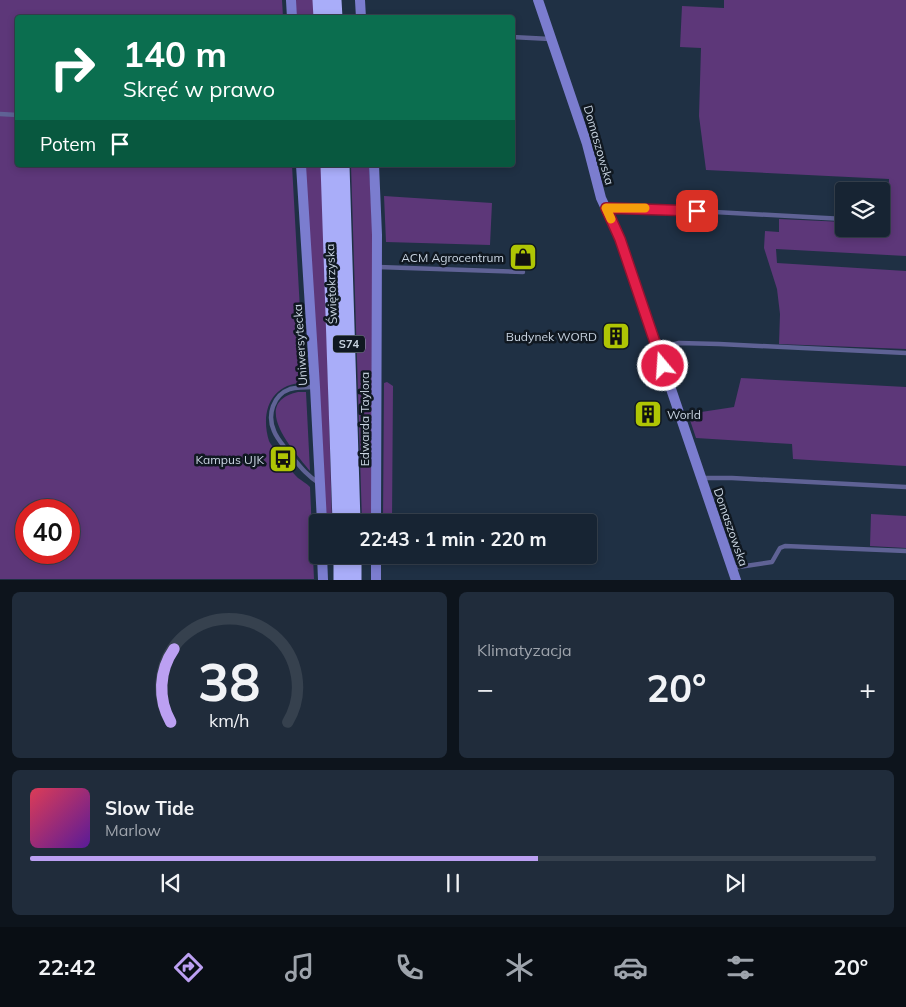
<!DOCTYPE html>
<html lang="pl">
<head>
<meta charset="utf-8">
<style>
  :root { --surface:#172433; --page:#202c3b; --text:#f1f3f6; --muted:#9ea4ac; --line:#36414e; --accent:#bca0f2 }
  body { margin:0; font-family:Mulish,sans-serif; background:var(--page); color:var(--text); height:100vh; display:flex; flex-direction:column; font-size:19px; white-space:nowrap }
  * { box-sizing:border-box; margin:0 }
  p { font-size:16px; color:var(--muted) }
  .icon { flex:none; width:28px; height:28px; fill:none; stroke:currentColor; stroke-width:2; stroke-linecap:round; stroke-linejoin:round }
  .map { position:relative; height:580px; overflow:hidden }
  .drawer { display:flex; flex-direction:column; gap:12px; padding:12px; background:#0d141c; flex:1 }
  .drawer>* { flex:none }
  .guide { position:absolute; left:15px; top:15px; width:500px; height:152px; border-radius:5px; box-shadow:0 2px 8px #0003,0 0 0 1px var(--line); background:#0b6e4f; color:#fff; overflow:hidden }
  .buttons { position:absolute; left:835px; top:182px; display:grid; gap:10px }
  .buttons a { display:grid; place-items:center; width:55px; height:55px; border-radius:5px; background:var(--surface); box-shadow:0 2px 8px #0003,0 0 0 1px var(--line); font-size:25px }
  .speed { position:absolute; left:15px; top:499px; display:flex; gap:10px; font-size:25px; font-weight:700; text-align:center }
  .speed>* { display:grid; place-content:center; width:65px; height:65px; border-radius:50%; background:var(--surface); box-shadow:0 2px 8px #0003,0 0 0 1px var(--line); line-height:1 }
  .speed .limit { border:8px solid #d22; background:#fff; color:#111 }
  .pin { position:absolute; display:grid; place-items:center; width:42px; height:42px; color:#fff; margin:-21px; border-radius:10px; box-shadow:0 2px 8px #0006 }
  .me { position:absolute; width:55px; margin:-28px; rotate:342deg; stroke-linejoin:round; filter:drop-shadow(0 0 4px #0008) }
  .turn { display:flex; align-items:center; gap:18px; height:105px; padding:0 25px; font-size:22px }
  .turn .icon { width:65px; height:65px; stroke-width:2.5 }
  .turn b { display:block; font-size:35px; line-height:42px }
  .then { display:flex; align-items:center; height:48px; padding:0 25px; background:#0003; gap:10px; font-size:19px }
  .big { font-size:38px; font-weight:700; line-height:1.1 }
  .drawer .widget { flex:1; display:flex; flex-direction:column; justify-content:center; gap:8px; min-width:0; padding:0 18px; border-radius:8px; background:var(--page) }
  .drawer .dial { align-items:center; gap:0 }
  .dial svg { height:130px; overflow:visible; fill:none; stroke:var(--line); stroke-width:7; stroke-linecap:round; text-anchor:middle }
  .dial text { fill:var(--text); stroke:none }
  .song { display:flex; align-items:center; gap:15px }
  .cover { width:60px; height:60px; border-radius:8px; background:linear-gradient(135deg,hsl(350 70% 55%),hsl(270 70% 35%)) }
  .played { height:5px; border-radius:2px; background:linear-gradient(90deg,var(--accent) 60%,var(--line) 60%) }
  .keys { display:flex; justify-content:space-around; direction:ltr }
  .heat { display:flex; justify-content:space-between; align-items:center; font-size:28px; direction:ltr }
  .drawer .tiles { flex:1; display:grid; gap:12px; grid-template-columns:1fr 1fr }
  .widget:last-child { grid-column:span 2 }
  .trip { position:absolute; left:309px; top:514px; width:288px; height:50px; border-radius:5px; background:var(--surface); box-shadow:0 2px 8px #0003,0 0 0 1px var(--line); font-weight:700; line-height:50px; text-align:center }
  .tab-bar { display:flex; height:80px; justify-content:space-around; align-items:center; background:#090e14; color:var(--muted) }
  .tab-bar .icon { width:35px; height:35px }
  .tab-bar .current { color:var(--accent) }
  .tab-bar b { font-size:22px; color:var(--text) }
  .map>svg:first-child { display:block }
</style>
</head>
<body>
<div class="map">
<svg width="906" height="580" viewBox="0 0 906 580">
  <rect width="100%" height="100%" fill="#1f3044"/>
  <!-- green -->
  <path fill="#5d3779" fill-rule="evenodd" d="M0,0H282L283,17L18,18V165H292L304,383C271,383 260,412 269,441C271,446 293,473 298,478C302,481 306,483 310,487L314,579H0ZM26,510H69V552H26Z
    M294,0H313L314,17H295Z
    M724,0H906V256L776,249L777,263L906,271V349L779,344L780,314L777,289L764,248L765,231L779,232V219L844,222V229H881V225H885L887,219L889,179L706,170L699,116L701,48L680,47L682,6L724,8Z
    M305,165H322L332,522H325Z
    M351,165H369L373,240L372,522H362Z
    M384,196L492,203L490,245L386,242Z
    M741,378L906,387V466L793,459L792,444L696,438L688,414L734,407Z
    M387,382L393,386L392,522H383L384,383Z
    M298,392H306L310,471C294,451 249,403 298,392Z
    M871,514L906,516V548L870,546Z"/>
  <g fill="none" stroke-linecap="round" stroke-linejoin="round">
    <!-- lane -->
    <path stroke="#5f6295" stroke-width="4.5" d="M512,37L550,39
      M0,114L18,115
      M607,207L661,209L844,219
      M881,221L886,222
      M378,267L523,272
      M658,348L679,343L719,344L906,353
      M314,387C306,387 298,387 290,389C273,395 267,415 274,431C277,439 284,446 289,453C299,465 306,475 319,483
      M703,478H732L906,487
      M732,568L772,562L780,548L785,546L906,551"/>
    <!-- secondary -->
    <path stroke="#7b7dcf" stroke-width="10" d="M291,0L292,18
      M360,0L361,18
      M538,0L587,144L601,198L620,239L736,580
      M301,165L315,387L322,522
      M374,165L377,235L376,522
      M322,555L323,580
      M376,580V555"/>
    <!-- highway -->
    <path stroke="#a9adf9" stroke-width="15" d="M320,0L321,18
      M334,0L335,18
      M328,165L340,522
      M342,165L353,522
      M341,555V580
      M354,555V580"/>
  </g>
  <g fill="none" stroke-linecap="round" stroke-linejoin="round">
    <!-- route casing -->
    <g stroke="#92132f" stroke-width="12">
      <path id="route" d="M663,366L620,239L606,208L697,211"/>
    </g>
    <!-- route -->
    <use href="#route" stroke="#e11d48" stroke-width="9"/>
    <!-- slow -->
    <path stroke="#f59e0b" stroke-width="9" d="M611,219L606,208H645"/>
  </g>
  <!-- icons -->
  <defs>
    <g id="shop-square" transform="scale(1.4375)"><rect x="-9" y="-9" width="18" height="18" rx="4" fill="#afc504" stroke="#101821"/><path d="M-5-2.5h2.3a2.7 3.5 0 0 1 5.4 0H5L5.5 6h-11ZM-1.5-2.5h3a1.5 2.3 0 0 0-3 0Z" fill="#111"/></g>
    <g id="building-square" transform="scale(1.4375)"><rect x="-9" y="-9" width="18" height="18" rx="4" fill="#afc504" stroke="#101821"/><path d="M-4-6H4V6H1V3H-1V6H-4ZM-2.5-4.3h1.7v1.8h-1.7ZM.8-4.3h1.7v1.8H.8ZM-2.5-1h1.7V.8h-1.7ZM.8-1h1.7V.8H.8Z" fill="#111"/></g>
    <g id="bus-square" transform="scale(1.4375)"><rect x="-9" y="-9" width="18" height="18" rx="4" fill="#afc504" stroke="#101821"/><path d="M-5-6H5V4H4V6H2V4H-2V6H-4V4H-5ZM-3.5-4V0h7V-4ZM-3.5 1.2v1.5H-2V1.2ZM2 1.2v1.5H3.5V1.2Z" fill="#111"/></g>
  </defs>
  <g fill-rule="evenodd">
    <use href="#shop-square" x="523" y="257"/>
    <use href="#building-square" x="616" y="336"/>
    <use href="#building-square" x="648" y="414"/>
    <use href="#bus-square" x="283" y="459"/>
  </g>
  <g text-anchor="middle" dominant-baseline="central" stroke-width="5" stroke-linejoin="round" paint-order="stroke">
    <!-- shield labels -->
    <rect fill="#101821" stroke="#929ca7" stroke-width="1" x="333" y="335.5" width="32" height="17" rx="4"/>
    <g font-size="11" font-weight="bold" fill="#c9d4e1">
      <text x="349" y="344">S74</text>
    </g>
    <!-- street labels -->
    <g font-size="12" fill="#c9d4e1" stroke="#101821">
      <text transform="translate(599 145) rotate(74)">Domaszowska</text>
      <text transform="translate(331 284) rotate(-92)">Świętokrzyska</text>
      <text transform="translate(300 345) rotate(-94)">Uniwersytecka</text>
      <text transform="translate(364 419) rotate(-90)">Edwarda Taylora</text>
      <text transform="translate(731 527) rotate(71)">Domaszowska</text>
    </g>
    <!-- poi labels -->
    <g font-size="12" fill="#c9d4e1" stroke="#101821" text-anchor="end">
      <text x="504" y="257">ACM Agrocentrum</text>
      <text x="597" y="336">Budynek WORD</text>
      <text x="667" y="414" text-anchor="start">World</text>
      <text x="264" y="459">Kampus UJK</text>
    </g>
  </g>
</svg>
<div class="buttons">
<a><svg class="icon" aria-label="layers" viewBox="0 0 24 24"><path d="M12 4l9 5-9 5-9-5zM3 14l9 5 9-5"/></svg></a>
</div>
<div class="speed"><div class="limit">40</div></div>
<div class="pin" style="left:697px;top:211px;background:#d93025"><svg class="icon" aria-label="arrive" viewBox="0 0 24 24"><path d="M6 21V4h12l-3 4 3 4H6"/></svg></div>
<svg class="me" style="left:663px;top:366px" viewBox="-20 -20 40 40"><circle r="17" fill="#e11d48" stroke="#fff" stroke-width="3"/><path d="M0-11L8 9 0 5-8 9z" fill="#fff"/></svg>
<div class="trip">22:43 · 1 min · 220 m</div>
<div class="guide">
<div class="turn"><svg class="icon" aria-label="right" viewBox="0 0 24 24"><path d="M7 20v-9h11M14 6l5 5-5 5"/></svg><div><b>140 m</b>Skręć w prawo</div></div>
<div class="then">Potem<svg class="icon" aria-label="arrive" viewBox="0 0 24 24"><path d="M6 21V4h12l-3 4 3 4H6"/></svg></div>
</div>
</div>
<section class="drawer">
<div class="tiles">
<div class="widget dial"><svg viewBox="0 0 100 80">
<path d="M14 69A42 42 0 1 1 86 69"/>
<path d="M14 69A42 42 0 0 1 16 24" stroke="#bca0f2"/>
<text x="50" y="56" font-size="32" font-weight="700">38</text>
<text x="50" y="72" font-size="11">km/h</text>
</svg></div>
<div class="widget"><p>Klimatyzacja</p>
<div class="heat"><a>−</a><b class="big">20°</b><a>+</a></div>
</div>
<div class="widget">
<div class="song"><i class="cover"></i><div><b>Slow Tide</b><p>Marlow</p></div></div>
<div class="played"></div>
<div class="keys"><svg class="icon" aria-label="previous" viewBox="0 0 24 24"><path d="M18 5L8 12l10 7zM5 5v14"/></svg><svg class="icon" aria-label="pause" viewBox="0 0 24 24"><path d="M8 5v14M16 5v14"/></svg><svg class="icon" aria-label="next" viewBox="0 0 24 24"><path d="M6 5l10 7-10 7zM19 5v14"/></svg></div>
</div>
</div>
</section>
<nav class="tab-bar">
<b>22:42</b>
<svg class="icon current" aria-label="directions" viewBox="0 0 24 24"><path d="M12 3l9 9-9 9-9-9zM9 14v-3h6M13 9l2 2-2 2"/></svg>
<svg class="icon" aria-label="music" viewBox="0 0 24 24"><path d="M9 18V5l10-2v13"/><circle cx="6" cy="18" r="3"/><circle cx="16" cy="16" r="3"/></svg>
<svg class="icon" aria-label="phone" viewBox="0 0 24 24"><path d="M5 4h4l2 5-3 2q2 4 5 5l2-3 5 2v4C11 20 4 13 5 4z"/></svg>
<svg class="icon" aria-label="climate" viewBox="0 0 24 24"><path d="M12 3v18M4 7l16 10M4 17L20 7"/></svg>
<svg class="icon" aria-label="car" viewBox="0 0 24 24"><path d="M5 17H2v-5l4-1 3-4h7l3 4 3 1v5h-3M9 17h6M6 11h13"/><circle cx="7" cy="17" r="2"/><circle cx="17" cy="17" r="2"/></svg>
<svg class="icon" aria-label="filters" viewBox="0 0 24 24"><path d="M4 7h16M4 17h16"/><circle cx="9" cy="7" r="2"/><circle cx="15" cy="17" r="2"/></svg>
<b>20°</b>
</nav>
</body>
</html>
